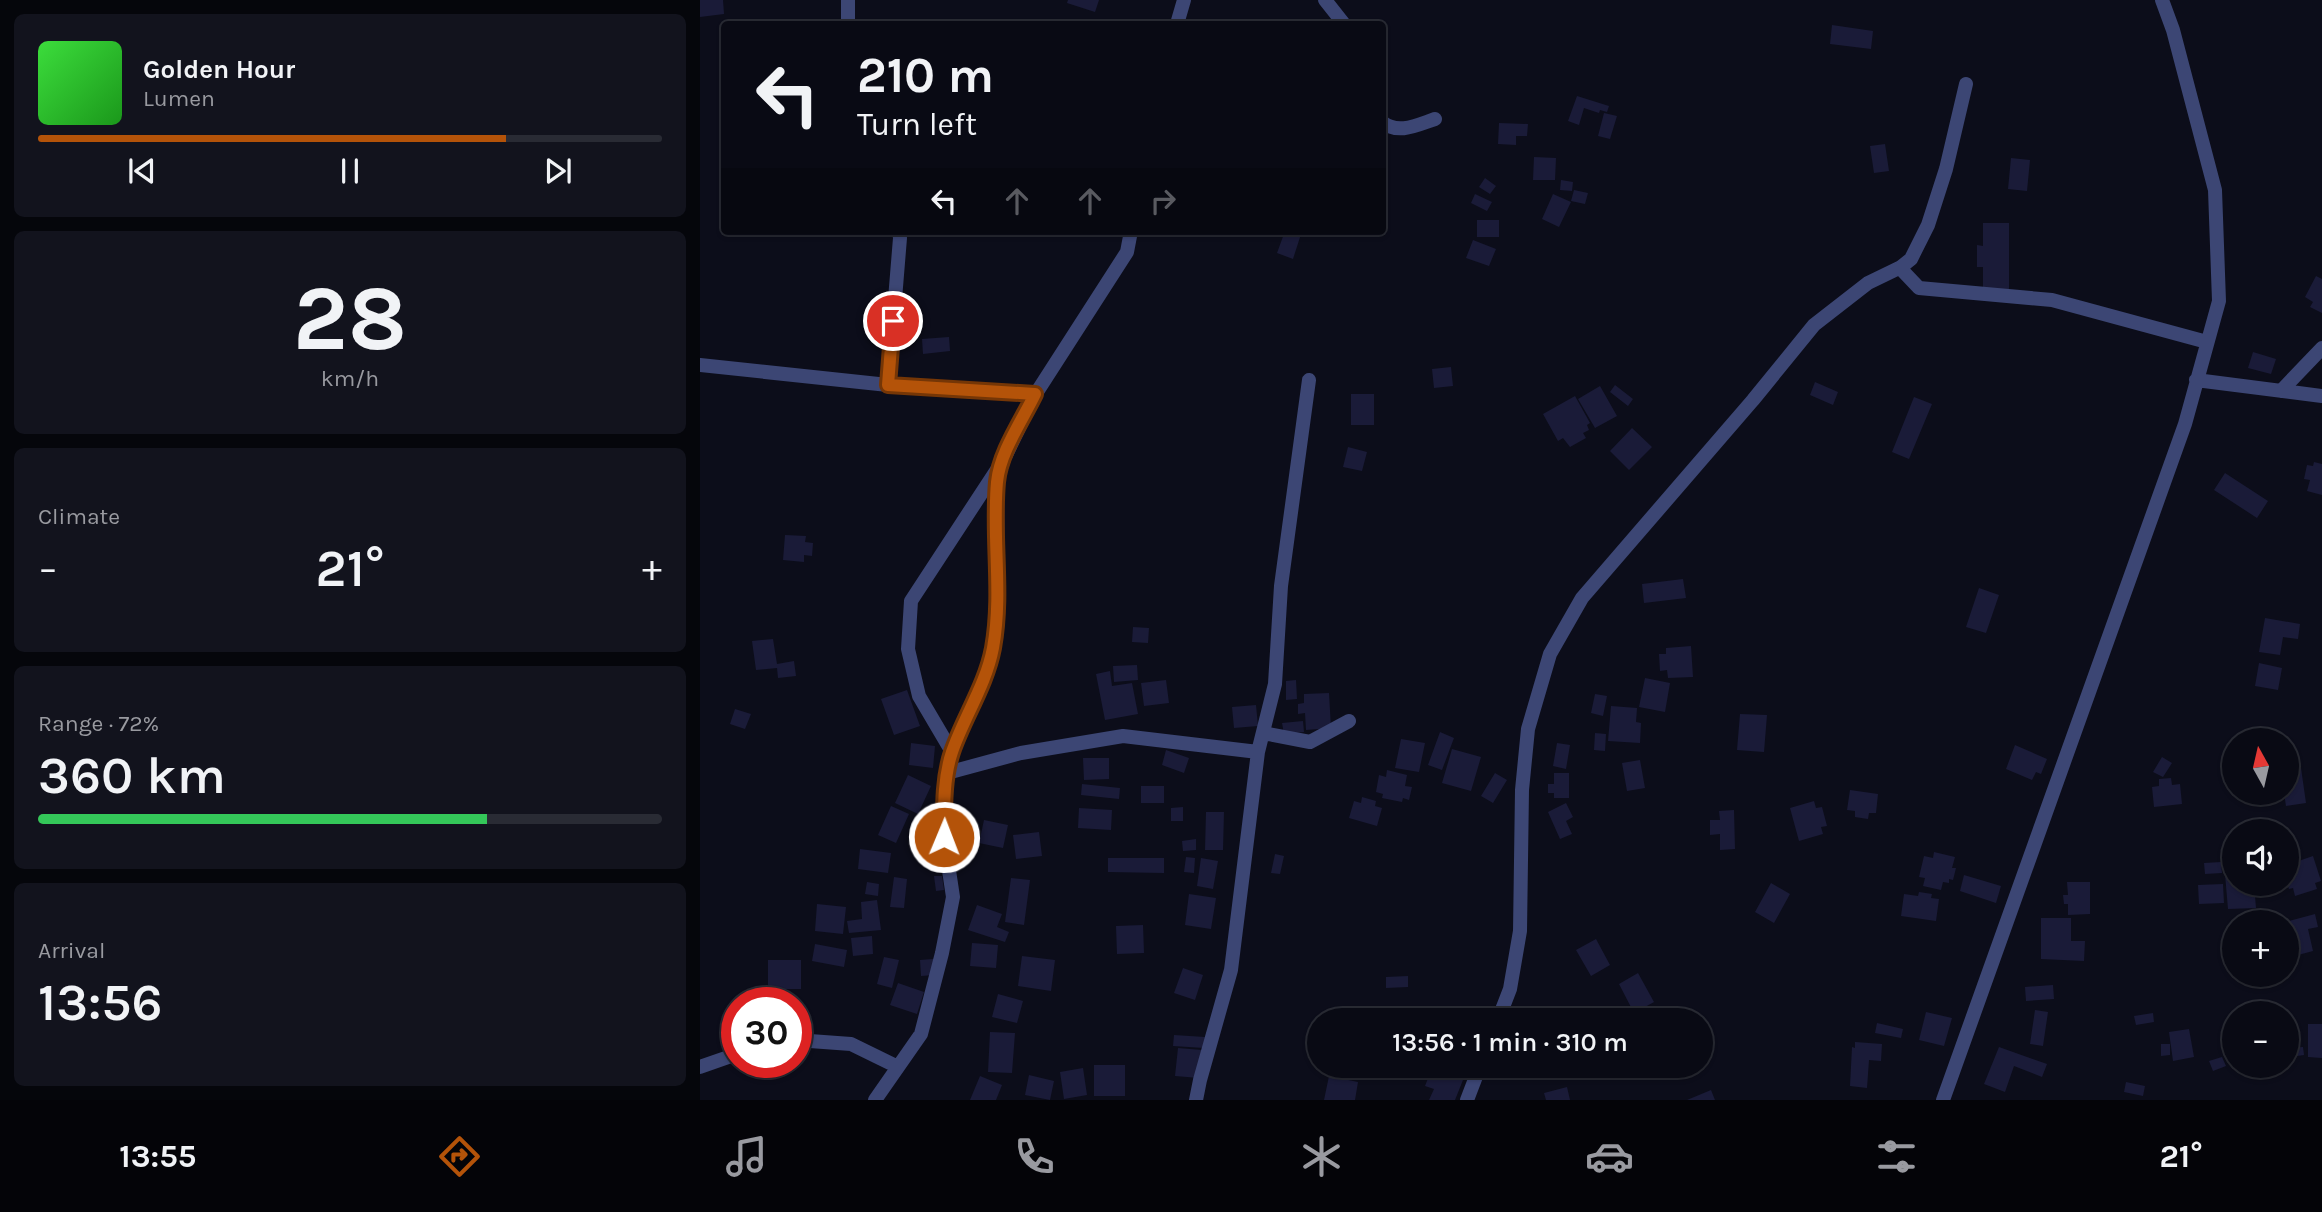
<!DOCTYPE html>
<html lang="en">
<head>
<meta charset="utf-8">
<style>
  :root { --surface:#090a14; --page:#12131d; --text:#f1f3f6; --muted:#999aa0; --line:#292b34; --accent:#b45309 }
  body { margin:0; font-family:Karla,sans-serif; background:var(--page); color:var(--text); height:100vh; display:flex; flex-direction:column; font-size:26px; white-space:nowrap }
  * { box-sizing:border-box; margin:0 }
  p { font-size:23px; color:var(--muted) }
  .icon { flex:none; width:38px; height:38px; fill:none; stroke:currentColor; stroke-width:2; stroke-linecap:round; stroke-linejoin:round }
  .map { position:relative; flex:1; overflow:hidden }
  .drawer { display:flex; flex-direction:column; gap:14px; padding:14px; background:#05060b; width:700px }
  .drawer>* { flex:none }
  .banner { position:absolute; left:21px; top:21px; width:665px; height:214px; border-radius:7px; box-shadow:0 2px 5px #0004,0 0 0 2px var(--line); background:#090a14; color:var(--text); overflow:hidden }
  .needle { width:46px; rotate:352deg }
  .tools { position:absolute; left:1522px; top:728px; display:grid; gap:14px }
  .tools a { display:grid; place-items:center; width:77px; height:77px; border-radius:50%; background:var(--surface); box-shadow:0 2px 5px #0004,0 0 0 2px var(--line); font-size:35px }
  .speed { position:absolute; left:21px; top:987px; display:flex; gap:14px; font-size:35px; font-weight:700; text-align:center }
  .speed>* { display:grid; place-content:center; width:91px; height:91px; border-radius:50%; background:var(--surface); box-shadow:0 2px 5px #0004,0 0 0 2px var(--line); line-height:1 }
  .speed .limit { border:10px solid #d22; background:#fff; color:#111 }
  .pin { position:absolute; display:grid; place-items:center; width:60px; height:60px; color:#fff; margin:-30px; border:4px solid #fff; border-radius:50%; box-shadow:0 2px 7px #0007 }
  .me { position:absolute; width:77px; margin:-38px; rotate:1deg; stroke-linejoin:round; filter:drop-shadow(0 0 5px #0008) }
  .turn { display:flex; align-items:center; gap:24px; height:147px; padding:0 21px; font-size:32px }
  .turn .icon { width:91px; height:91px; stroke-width:2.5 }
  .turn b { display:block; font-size:49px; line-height:60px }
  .lanes { display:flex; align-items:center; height:66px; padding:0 21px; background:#0003; justify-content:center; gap:35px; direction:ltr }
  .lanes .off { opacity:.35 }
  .big { font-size:52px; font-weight:600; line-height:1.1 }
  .drawer .widget { flex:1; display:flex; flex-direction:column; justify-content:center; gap:10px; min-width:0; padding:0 24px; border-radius:10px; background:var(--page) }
  .drawer .dial { align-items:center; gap:0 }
  .dial b { font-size:91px; line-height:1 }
  .song { display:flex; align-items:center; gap:21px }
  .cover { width:84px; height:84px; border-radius:10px; background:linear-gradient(135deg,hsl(120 70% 55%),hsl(120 70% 35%)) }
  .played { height:7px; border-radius:4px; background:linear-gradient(90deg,var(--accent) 75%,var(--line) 75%) }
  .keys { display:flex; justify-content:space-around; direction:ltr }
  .heat { display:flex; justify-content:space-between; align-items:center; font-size:38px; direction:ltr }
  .charge { height:10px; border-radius:5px; background:linear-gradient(90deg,#34c759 72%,var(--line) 0) }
  .trip { position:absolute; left:607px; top:1008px; width:406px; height:70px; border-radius:35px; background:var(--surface); box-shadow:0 2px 5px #0004,0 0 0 2px var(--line); font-weight:600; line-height:70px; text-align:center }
  .dock { display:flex; height:112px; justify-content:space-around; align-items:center; background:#040408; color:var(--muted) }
  .dock .icon { width:49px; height:49px }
  .dock .selected { color:var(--accent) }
  .dock b { font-size:32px; color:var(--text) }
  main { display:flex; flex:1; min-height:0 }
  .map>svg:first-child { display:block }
</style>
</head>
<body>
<main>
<section class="drawer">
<div class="widget">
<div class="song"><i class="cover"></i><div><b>Golden Hour</b><p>Lumen</p></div></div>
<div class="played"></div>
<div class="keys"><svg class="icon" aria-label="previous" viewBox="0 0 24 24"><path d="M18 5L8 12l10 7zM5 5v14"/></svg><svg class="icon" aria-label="pause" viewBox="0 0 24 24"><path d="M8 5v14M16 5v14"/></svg><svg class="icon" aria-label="next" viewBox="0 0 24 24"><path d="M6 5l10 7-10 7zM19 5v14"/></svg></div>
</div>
<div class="widget dial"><b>28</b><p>km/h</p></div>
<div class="widget"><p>Climate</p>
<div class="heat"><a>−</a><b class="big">21°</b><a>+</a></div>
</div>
<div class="widget"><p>Range · 72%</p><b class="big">360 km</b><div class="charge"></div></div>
<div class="widget"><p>Arrival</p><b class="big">13:56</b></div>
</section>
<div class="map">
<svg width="1622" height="1100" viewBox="0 0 1622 1100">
  <rect width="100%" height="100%" fill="#0c0d1a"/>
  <!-- building -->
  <path fill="#1a1b38" d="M0,0H23L24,14L0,17Z
    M368,0H399L395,12L367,3Z
    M1132,25L1173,31L1171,49L1130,44Z
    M877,96L909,106L907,112L900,110L899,113L884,108L879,125L868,121Z
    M904,113L917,116L910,139L898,136Z
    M799,123L828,124L827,136H816V145L798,144Z
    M1185,144L1189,171L1174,173L1170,146Z
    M834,157L856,158L855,180H833Z
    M1311,158L1330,160L1327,191L1308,189Z
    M785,178L796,186L790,194L779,187Z
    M861,180L873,182L872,191L860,190Z
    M874,190L888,193L885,204L871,201Z
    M775,194L792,202L787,211L771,203Z
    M853,194L871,202L859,227L842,219Z
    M777,220H799V237H777Z
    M1283,223H1309V291H1283V267H1277V245L1283,246Z
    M585,231H602L593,259L577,253Z
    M773,240L796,249L789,266L766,258Z
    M1616,276L1622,279V313L1610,307L1613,302L1605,297Z
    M249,337L250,351L223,354L222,339Z
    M1553,352L1576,359L1571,374L1548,368Z
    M751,367L753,386L734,388L732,369Z
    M1115,382L1138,392L1133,405L1110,395Z
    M915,385L933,399L928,406L910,392Z
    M900,386L917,416L895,428L878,399Z
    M651,394H674V425H651Z
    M875,396L890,423L887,425L889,430L883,433L886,438L870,447L863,438L858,441L843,414Z
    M1214,397L1232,404L1209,459L1192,452Z
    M932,428L952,447L929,470L910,451Z
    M648,447L667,452L662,471L643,467Z
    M1614,462L1622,464V495L1607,491L1610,480L1604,479L1607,465L1613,466Z
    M1525,473L1568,501L1557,518L1514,490Z
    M85,535L106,536L105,542L113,543L112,556L104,555V562L83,560Z
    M983,579L986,598L944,603L942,584Z
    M1279,588L1299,595L1286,633L1266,627Z
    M1565,618L1600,624L1598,639L1583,637L1580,655L1559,652Z
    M433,627L449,628L448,643L432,642Z
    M73,639L77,664L94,661L96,676L78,678L77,668L56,670L52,641Z
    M991,646L993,677L968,678L967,670L960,671L959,654H966V648Z
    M1559,663L1582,668L1578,690L1555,686Z
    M437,665L438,680L414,682L413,666Z
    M410,671L412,686L432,683L438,714L405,720L396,674Z
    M945,678L970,683L965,712L939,707Z
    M466,680L469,703L444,706L441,683Z
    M596,680L597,699L586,700V681Z
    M207,690L220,726L194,735L181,699Z
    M629,693L631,728L606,730L605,713L598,714V704L604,703V694Z
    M895,694L907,696L903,716L891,713Z
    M556,705L558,726L534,728L532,707Z
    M911,706L937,708L936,722L941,723L940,743L908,741Z
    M35,709L51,714L45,729L30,724Z
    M1040,714L1067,715L1064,752L1037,750Z
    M603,721L604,732L584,734L582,723Z
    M740,732L754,738L742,770L728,765Z
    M895,733L906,734L905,751L894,750Z
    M701,739L725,743L719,772L695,768Z
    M211,743L235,746L233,768L209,765Z
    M857,743L870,745L866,769L853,766Z
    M1315,745L1347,759L1341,774L1336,772L1332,780L1306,769Z
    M752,749L781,757L771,791L742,783Z
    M466,750L489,758L484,773L462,765Z
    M1462,757L1472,763L1463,777L1453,772Z
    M383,758H409V779L384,780Z
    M940,760L945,788L927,791L922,763Z
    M1601,768L1606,803L1586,806L1584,793H1587V770Z
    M687,770L707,775L705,786L712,787L709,800L703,798L702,802L682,798L683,794L676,792L679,775L686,777Z
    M795,773L807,780L793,803L781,796Z
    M854,773H869V798H854V793H848V784H854Z
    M208,775L231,786L218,814L195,803Z
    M1471,778L1472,785L1480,784L1482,804L1454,807L1452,787L1459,786V779Z
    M382,784L420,788L419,799L381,795Z
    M441,786H464V803H441Z
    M1150,790L1178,794L1176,813H1169L1168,819L1155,817V811L1147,810Z
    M662,797L676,801L675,806L682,808L677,826L649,818L654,801L661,803Z
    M1114,801L1116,808L1122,807L1127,826L1121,827L1123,834L1099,841L1090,808Z
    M866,803L873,817L866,821L872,834L860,839L848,812Z
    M191,806L209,814L196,843L178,835Z
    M483,807V821H471V808Z
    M379,808L412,810L411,830L378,828Z
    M1034,810L1035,849L1020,850V834L1010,835V820H1020L1019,811Z
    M506,812H524L523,850H505Z
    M284,820L308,825L303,848L279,843Z
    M225,826L241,832L232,858L215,853Z
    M339,832L342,856L316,859L313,835Z
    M496,839V850L483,851L482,841Z
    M160,849L191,853L188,873L158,869Z
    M1234,852L1255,857L1252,868H1256L1253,880L1249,879V883L1243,882L1241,890L1223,886L1225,878L1219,877L1224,856L1233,858Z
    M575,854L584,856L580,874L571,873Z
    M1613,856L1621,881L1615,883L1617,889L1595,896L1593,888L1589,889L1587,884V865Z
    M486,857L495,858L494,873L484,872Z
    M408,858H464V873L408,872Z
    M501,858L518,861L513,889L497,886Z
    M1521,862L1522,873L1505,874L1504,863Z
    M1525,874H1535V884H1550V896H1555L1556,908L1528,909Z
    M1264,875L1301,886L1296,903L1260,891Z
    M234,876H242L244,890L236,891Z
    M194,877L207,879L204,908L190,907Z
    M311,878L330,880L324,925L305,922Z
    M167,882L179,884L178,896L165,894Z
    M1367,882H1390V914L1368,915V904H1364L1363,895H1368Z
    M1071,883L1090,894L1074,923L1055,912Z
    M1523,884L1524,903L1499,904L1498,885Z
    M1219,892L1232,894L1231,898L1239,899L1236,921L1201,916L1204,894L1218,896Z
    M489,894L516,898L511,929L485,925Z
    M177,900L181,930L149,933L147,921L162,919L161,902Z
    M117,904L146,907L143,934L115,931Z
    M277,905L302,914L297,927L309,932L305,942L268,930Z
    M1615,914L1618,927L1608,929L1613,951L1598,955L1589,921Z
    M1341,918H1371V941H1385L1384,961L1341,959Z
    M443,925L444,953L417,954L416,926Z
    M172,936L173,954L153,956L151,938Z
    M896,939L910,965L891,976L876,950Z
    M272,943L298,945L296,968L270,966Z
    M115,944L147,950L144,967L112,961Z
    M322,956L355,960L351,991L318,986Z
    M184,957L199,960L192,988L177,984Z
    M233,959L234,975L221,976L220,960Z
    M68,960H101V989H68Z
    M483,968L503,975L495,1000L474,993Z
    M938,973L954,1002L934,1013L919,984Z
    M708,976V987L686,988V977Z
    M198,983L224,992L217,1014L190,1005Z
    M1353,985L1354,999L1326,1001L1325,987Z
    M298,994L323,1001L317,1023L292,1017Z
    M1335,1010L1348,1012L1343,1046L1330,1044Z
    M1226,1012L1252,1018L1244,1046L1219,1040Z
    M1453,1013L1454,1022L1436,1025L1434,1016Z
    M922,1014L923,1020H889V1018Z
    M1177,1023L1203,1029L1201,1038L1175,1033Z
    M1608,1024H1622V1058L1608,1057Z
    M1489,1029L1494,1057L1473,1061L1469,1032Z
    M290,1032L315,1033L312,1073L288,1072Z
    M474,1035L505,1037L504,1048L473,1046Z
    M1155,1042L1182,1044L1181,1061L1169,1060L1167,1088L1150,1086L1152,1047L1155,1048Z
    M1461,1044H1470V1055L1461,1056Z
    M1299,1047L1347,1064L1342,1077L1314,1066L1305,1092L1284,1084Z
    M1603,1047L1604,1055L1590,1057L1589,1048Z
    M478,1048L502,1050L499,1078L475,1076Z
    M1522,1057L1526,1066L1513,1071L1509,1061Z
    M394,1065H425V1096H394Z
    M383,1068L387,1095L364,1099L360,1072Z
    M732,1068L763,1080L755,1100H729L734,1089L725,1086Z
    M329,1075L354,1081L350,1100L325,1095Z
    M280,1076L302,1085L296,1100H270Z
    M629,1076L658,1082L655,1100H624Z
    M1426,1082L1445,1086L1443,1096L1424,1092Z
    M867,1087L870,1100H846L844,1093Z
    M1011,1090L1015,1100H987Z"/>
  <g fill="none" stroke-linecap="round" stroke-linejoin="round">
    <!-- street -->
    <path stroke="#3c4674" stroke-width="14" d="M625,0L644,24
      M148,24V0
      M477,24L484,0
      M682,122C698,135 717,125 735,119
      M1200,268L1219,288L1352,300L1507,342
      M0,365L188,385L335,395
      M1496,380L1622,396
      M188,385L200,238L199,231
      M1581,391L1622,348
      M563,733L610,742L649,721
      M252,752L219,696L208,649L211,601L298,468
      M558,752L575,684L581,586L609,380
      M247,773L321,753L423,736L558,752L531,970L500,1080L496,1100
      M798,1020L810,989L820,931L822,790L828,729L850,654L882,598L1053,400L1114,325L1168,283L1201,267L1211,259L1228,225L1246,169L1266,84
      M96,1040L151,1044L198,1067
      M0,1067L37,1054
      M175,1100L221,1034L242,953L253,897L244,837L247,773L252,752L277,696L292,651L298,612L297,481L304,459L335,395L427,252L431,231
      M767,1100L780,1066
      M1243,1100L1485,424L1519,301L1515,190L1473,30L1462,0"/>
  </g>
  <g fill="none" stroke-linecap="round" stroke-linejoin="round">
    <!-- route casing -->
    <g stroke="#753606" stroke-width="18">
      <path id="route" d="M193,321L188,385L335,394C322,421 300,452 297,482C292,538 303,593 293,648C286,685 264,717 252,752C243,779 244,809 244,837"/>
    </g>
    <!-- route -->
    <use href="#route" stroke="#b45309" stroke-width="12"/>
  </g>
</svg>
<div class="tools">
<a><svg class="needle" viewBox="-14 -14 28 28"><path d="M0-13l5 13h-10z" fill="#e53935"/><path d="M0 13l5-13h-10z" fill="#999aa0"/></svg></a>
<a><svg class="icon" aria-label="sound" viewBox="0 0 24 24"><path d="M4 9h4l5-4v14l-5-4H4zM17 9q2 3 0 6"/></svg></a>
<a>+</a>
<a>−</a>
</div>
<div class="speed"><div class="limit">30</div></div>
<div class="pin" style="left:193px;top:321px;background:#d93025"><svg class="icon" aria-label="arrive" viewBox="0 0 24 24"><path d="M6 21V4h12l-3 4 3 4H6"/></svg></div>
<svg class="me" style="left:244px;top:837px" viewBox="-20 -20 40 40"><circle r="17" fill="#b45309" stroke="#fff" stroke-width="3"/><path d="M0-11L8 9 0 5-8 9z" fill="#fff"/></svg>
<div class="trip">13:56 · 1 min · 310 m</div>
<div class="banner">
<div class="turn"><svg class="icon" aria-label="left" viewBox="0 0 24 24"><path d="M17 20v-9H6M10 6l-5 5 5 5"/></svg><div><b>210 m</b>Turn left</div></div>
<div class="lanes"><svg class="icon" aria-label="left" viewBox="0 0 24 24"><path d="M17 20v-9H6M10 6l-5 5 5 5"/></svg><svg class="icon off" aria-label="ahead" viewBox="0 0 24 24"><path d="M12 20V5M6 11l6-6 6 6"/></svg><svg class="icon off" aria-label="ahead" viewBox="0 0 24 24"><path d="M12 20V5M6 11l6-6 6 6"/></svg><svg class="icon off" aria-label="right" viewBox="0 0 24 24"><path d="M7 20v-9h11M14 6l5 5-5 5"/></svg></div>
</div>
</div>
</main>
<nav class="dock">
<b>13:55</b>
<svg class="icon selected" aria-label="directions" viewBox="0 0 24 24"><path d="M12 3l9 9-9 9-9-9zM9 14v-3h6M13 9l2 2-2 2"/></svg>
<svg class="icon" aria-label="music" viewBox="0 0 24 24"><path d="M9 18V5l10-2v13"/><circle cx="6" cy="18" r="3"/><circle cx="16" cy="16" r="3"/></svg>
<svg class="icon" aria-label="phone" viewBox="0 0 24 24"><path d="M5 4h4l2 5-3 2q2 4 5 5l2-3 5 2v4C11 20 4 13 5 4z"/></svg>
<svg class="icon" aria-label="climate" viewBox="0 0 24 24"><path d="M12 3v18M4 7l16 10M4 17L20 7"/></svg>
<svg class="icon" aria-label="car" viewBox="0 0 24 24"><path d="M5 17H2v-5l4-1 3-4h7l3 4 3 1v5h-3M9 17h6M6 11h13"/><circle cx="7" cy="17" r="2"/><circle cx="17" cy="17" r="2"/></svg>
<svg class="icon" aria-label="filters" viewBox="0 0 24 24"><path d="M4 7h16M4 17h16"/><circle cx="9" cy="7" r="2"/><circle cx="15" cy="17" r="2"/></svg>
<b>21°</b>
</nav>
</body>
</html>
